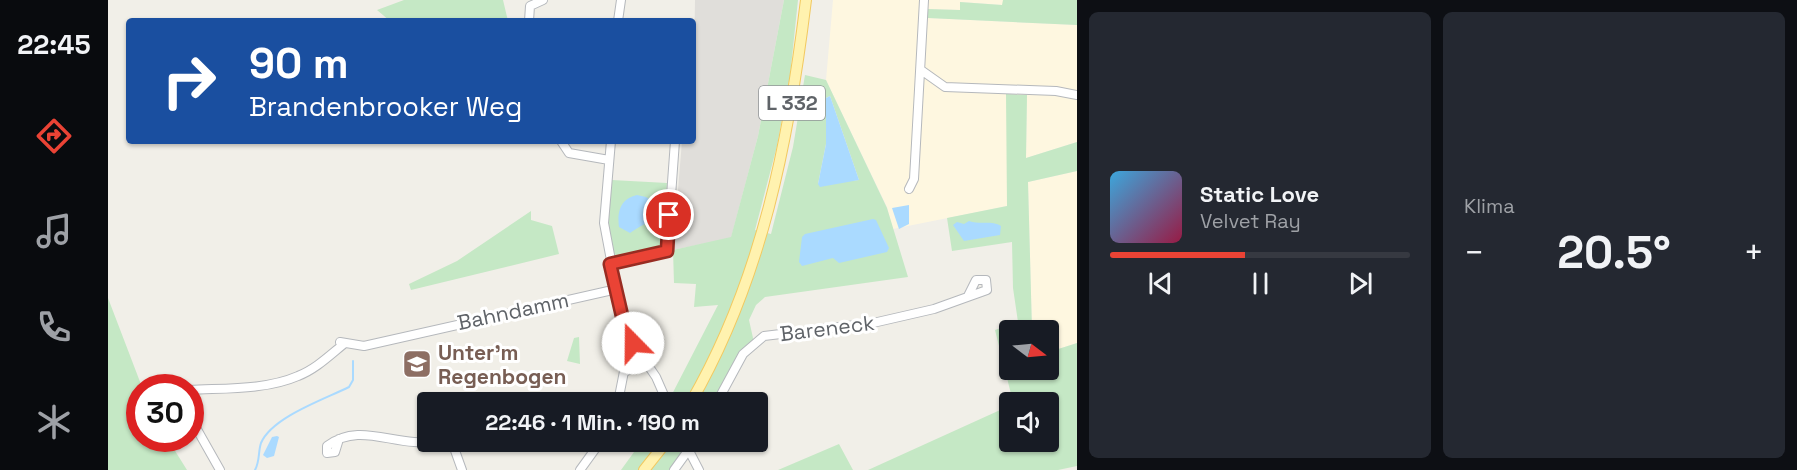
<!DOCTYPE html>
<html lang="de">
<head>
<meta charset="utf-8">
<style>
  :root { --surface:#171b24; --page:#242831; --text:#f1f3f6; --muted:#9ea1a6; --line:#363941; --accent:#ea4335 }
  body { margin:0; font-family:"Space Grotesk",sans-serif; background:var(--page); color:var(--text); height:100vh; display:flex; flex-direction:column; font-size:22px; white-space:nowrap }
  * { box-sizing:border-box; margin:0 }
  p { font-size:20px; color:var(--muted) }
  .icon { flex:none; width:33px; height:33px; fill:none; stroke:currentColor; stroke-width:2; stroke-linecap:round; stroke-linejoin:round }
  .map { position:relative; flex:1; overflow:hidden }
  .panel { display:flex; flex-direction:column; gap:12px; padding:12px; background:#0d0f14; width:720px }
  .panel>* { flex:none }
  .guide { position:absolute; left:18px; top:18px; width:570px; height:126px; border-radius:6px; box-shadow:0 2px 4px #0004; background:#1a4fa0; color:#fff; overflow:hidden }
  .needle { width:39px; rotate:106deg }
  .buttons { position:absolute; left:891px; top:320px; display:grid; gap:12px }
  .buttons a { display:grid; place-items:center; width:60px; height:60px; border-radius:6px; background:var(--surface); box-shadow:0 2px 4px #0004; font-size:30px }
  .speed { position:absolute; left:18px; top:374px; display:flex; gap:12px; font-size:30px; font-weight:700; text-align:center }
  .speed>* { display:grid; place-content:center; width:78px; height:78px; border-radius:50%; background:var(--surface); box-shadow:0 2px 4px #0004; line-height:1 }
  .speed .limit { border:9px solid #d22; background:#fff; color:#111 }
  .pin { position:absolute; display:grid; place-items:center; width:51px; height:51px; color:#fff; margin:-26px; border:3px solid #fff; border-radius:50%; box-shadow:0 2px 6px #0007 }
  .me { position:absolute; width:66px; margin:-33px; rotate:338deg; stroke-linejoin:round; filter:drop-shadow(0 0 4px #0008) }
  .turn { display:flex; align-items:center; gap:21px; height:126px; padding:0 24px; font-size:27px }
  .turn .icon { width:78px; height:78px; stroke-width:2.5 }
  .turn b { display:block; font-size:42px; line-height:51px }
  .big { font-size:45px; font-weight:700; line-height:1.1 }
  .panel .card { flex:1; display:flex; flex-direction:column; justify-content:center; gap:9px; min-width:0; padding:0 21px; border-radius:9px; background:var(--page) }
  .song { display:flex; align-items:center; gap:18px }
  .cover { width:72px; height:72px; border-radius:9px; background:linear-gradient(135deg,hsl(200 70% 55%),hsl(340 70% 35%)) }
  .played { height:6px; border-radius:3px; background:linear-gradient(90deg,var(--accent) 45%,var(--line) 45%) }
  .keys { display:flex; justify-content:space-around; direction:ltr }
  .heat { display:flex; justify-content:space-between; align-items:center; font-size:33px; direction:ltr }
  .panel .tiles { flex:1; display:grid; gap:12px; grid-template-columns:repeat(2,1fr) }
  .trip { position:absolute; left:309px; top:392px; width:351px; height:60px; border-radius:6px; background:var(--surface); box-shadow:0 2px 4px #0004; font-weight:700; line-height:60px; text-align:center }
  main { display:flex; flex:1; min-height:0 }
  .menu { display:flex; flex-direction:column; width:108px; justify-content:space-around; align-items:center; background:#090b0e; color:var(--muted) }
  .menu .icon { width:42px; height:42px }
  .menu .on { color:var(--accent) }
  .menu b { font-size:27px; color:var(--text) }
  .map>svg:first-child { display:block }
</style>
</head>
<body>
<main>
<nav class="menu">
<b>22:45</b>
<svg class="icon on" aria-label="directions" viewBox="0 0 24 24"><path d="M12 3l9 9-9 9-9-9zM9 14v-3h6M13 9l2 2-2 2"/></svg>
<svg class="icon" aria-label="music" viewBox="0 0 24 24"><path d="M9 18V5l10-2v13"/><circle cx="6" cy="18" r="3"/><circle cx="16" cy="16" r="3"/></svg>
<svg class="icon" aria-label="phone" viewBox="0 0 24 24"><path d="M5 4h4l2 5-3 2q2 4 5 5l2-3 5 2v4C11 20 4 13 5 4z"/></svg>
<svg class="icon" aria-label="climate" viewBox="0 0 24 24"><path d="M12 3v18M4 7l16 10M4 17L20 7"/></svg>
</nav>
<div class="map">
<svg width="969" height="470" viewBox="0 0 969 470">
  <rect width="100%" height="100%" fill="#f1efe8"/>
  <!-- commercial -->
  <path fill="#fef7e0" d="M725,0H895V5L853,2L852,10L820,9V18L969,25V142L918,158L919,96L899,206L785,229L779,207L718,80Z
    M969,171V343L941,352L940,330H924L920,182Z"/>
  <!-- industrial -->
  <path fill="#e0deda" d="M587,0H676L650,136L623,238L565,250L574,141H585Z"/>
  <!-- green -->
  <path fill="#c5e8c5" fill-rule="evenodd" d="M296,0H395L400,21H282L269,10Z
    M676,0H690L682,76L669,146L647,230L663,234L685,147L697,75L718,80L779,208L800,277L657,297L648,305L641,320L647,347L637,356L613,402H560L610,305L586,307L588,284L566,283L565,250L623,237L650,136ZM722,96L751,180L710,184L718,144V98Z
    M895,0H969V25L820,18L819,9L852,10V2L894,5Z
    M898,94L919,95L918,158L969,142V171L920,182L924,330H902V369H940L941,352L969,343V466L950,470H760L901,406L902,441H940V402H905L887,330L910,322L905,288L904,242L844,251L839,218L899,206Z
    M504,180L559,183L554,246L548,251L506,257C500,235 494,201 504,180Z
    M423,211V220L444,226L451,254L303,290L301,284L349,261Z
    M0,298L34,387H32V438H59L79,470H0Z
    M471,337L472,364L459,361L466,338Z
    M534,441H584L564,470H513Z
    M731,444L745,470H670Z"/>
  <!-- water -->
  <path fill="#aadaff" d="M722,96L751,180L712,187L710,184L718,144V98Z
    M529,195L538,197L546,202C546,225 538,221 522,233L511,227C509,212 512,199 529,195Z
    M801,205V224L791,229L784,208Z
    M765,219L768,220L781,248L779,252L731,263L725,258L694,266L691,262L694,237L697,234Z
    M861,221C872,225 884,220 893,226L892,235L856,241L845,225L849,222L856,224Z
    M169,436L171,437L166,456L159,458L155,455L164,437Z"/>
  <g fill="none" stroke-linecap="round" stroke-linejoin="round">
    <!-- stream -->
    <path stroke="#aadaff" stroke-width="2" d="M147,470C152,461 150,452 153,443C164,417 217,399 241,387L245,380V361"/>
    <!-- minor casing -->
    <g stroke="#b5b8bc" stroke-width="10">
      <path id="minor" d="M421,21L422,6L435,0
        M510,21L513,0
        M813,70L837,87L948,91L969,95
        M453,141L461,153L501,160
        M503,141L496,223L520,351L510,402
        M801,189L806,179L816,0
        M502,263L559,251L567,141
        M518,333L548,377L559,402
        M232,342L256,346L509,289
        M517,372L527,366L540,365
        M82,390C117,388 158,390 190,376C208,369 222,355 237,343
        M430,397V402
        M609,402L635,354L656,336L765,323L826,309L879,290L878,280H868L860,296
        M82,417L112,470
        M231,439L227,452L219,453V446C247,425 275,440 306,442C317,443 329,442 340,442
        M576,441L591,470
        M346,442L356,441
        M345,445L354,470
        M472,470L493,441
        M566,470L587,441"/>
    </g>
    <!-- major casing -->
    <g stroke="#f2c960" stroke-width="12">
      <path id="major" d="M583,402C654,279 681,140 698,0
        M536,470L559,441"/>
    </g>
    <!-- minor -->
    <use href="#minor" stroke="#fff" stroke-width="8"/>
    <!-- major -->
    <use href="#major" stroke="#fff2af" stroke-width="10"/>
  </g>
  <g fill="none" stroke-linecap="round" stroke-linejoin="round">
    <!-- route casing -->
    <g stroke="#982c22" stroke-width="15">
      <path id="route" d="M525,343L518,333L502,264L559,251L561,215"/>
    </g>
    <!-- route -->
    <use href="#route" stroke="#ea4335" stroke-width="10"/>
  </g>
  <!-- icons -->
  <defs>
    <g id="school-square" transform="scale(1.5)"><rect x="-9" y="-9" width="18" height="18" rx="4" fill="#8d6e63" stroke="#fff"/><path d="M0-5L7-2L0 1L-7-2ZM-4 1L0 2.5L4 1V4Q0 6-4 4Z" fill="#fff"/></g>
  </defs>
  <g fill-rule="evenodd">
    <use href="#school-square" x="309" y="364"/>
  </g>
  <g text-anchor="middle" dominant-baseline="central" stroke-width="6" stroke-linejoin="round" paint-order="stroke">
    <!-- shield labels -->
    <rect fill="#fff" stroke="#8f9295" stroke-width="1.5" x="651" y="86" width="66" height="34" rx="4.5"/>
    <g font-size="20" font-weight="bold" fill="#5f6368">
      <text x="684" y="103">L 332</text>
    </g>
    <!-- street labels -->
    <g font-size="21" fill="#5f6368" stroke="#fff">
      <text transform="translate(405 311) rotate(-12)">Bahndamm</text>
      <text transform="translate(719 328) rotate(-7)">Bareneck</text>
    </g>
    <!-- education labels -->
    <g font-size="21" font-weight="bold" fill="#785e54" stroke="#fff" text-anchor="start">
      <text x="330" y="352">Unter'm<tspan x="330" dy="24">Regenbogen</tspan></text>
    </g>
  </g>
</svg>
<div class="buttons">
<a><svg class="needle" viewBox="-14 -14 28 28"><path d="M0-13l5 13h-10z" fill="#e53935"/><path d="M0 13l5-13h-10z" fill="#9ea1a6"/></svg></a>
<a><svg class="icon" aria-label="sound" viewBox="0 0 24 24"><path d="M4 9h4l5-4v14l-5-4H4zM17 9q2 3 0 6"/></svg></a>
</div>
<div class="speed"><div class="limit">30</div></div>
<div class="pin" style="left:561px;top:215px;background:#d93025"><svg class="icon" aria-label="arrive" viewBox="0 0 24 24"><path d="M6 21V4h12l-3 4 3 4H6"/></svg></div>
<svg class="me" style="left:525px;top:343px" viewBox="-20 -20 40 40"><circle r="19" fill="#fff"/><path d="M0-13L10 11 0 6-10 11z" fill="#ea4335"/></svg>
<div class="trip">22:46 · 1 Min. · 190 m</div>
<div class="guide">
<div class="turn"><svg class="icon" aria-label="right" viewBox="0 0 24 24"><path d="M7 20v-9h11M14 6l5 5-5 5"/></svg><div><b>90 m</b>Brandenbrooker Weg</div></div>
</div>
</div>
<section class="panel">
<div class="tiles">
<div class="card">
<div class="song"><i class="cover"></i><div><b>Static Love</b><p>Velvet Ray</p></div></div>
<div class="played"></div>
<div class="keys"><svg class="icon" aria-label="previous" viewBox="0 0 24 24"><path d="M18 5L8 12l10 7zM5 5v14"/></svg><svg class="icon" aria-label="pause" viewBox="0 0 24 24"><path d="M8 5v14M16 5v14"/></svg><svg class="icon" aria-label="next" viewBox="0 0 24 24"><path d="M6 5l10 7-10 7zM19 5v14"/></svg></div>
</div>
<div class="card"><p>Klima</p>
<div class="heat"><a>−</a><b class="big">20.5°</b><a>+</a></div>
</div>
</div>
</section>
</main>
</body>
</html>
